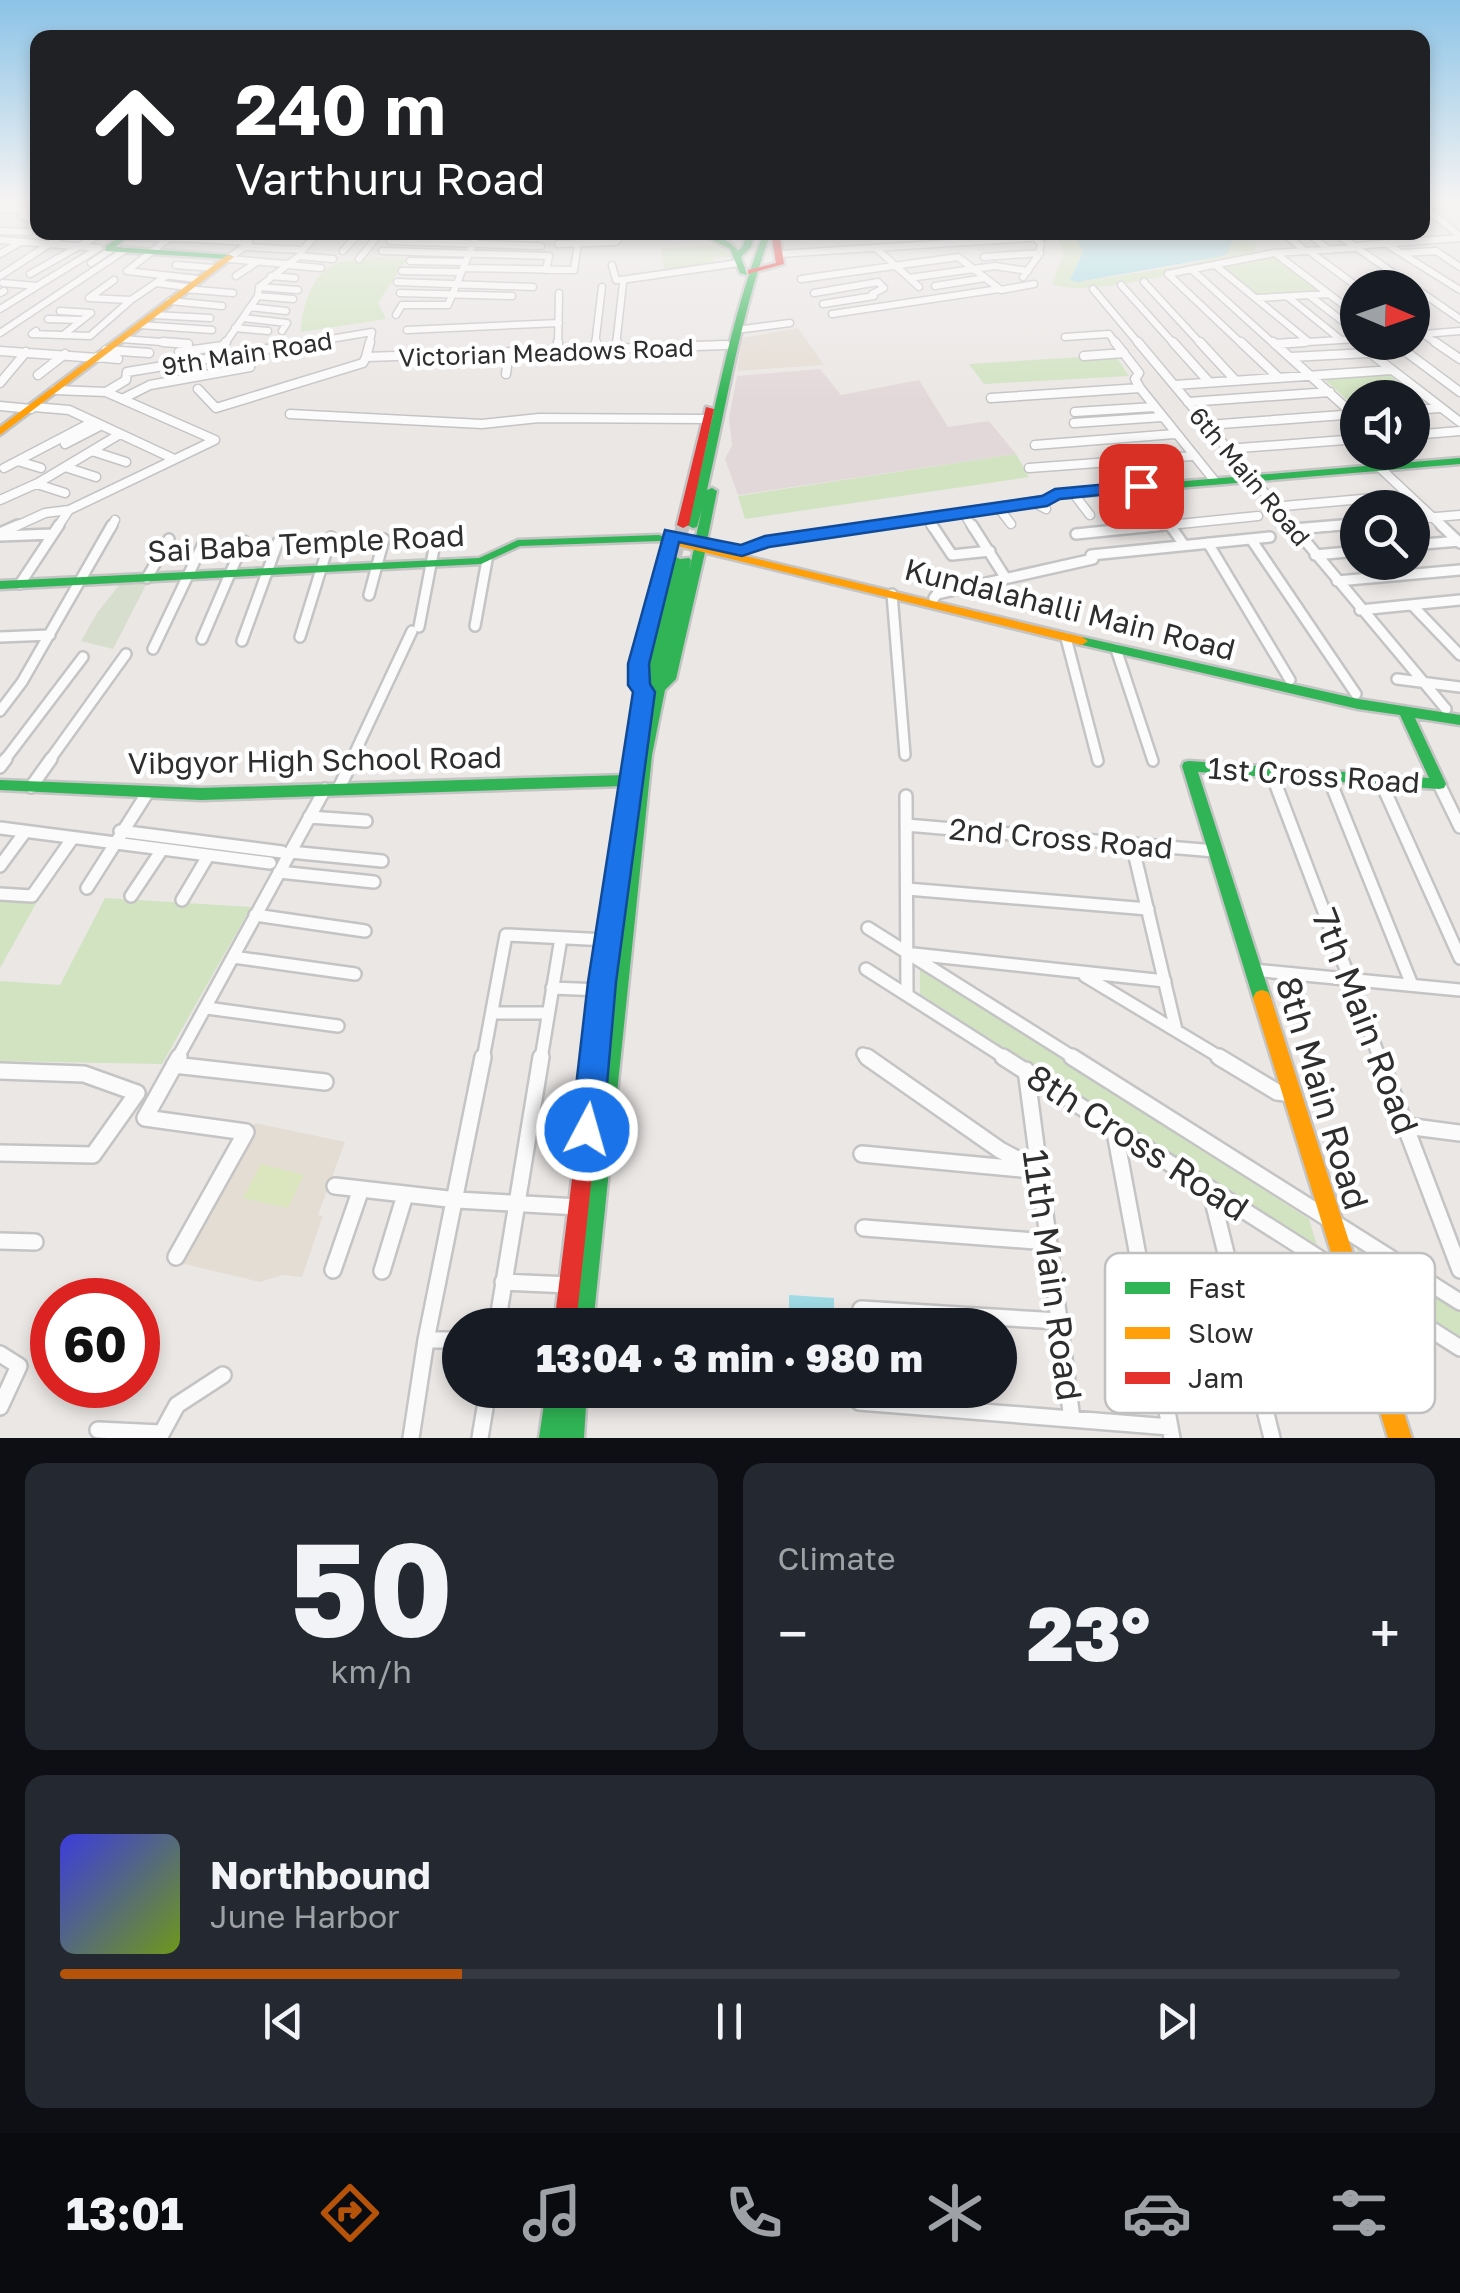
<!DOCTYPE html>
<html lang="en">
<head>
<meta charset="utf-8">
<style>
  :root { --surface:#171b24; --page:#242831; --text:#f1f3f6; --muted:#9ea1a6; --line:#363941; --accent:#b45309 }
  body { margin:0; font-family:"Golos Text",sans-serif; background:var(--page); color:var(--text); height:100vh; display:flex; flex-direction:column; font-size:38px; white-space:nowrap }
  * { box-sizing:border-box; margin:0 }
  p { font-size:32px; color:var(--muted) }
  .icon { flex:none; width:55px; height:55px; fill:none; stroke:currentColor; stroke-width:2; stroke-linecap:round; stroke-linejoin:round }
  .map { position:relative; height:1438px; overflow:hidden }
  .details { display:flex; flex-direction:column; gap:25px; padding:25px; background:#0d0f14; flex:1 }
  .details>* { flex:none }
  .guide { position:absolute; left:30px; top:30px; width:1400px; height:210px; border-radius:20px; box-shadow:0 5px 15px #0003; background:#202124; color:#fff; overflow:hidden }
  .needle { width:65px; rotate:92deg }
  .tools { position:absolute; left:1340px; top:270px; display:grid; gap:20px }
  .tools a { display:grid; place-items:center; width:90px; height:90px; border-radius:50%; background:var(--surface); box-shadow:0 5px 15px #0003; font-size:50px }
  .speed { position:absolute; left:30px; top:1278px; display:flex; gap:20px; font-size:50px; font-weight:700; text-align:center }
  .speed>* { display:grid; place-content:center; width:130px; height:130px; border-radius:50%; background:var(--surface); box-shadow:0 5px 15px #0003; line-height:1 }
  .speed .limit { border:15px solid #d22; background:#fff; color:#111 }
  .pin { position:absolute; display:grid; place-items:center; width:85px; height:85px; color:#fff; margin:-42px; border-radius:20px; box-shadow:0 5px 15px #0006 }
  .me { position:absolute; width:110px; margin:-55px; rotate:6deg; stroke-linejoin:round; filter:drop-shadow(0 0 8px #0008) }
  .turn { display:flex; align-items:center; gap:35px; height:210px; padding:0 40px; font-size:45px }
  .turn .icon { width:130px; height:130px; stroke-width:2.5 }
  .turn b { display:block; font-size:70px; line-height:85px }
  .big { font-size:75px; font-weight:800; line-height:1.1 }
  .details .card { flex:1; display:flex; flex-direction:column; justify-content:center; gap:15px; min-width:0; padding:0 35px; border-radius:20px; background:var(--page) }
  .details .dial { align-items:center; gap:0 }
  .dial b { font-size:130px; line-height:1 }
  .song { display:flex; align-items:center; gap:30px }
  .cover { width:120px; height:120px; border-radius:15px; background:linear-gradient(135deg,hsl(240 70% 55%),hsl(80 70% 35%)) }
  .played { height:10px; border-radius:5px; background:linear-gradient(90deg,var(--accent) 30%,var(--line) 30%) }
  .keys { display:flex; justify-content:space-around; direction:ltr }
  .heat { display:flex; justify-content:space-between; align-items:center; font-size:55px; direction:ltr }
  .details .tiles { flex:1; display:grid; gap:25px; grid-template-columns:1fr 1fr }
  .card:last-child { grid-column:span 2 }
  .trip { position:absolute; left:442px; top:1308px; width:575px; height:100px; border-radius:50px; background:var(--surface); box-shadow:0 5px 15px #0003; font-weight:800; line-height:100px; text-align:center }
  .menu { display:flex; height:160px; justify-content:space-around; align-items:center; background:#090b0e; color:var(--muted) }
  .menu .icon { width:70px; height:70px }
  .menu .on { color:var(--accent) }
  .menu b { font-size:45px; color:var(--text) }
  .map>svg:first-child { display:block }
</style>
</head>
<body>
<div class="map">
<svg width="1460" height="1438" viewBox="0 0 1460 1438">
  <rect width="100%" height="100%" fill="#eae7e5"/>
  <!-- education -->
  <path fill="#e4ddd4" d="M798,328L824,365L737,371L742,338Z
    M255,1123L345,1142L318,1215L323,1216L302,1277L282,1275L260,1282L180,1263Z"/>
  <!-- medical -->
  <path fill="#e3d8d9" d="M820,369L841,395L919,380L948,427L989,421L1016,454L738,495L725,459L732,445L729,419L737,376Z"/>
  <!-- green -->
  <path fill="#d1e3c1" d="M1055,233H1074L1083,252L1070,279L1078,282L1182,266L1227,254L1236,233H1258L1254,255C1210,264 1089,300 1052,284L1064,253Z
    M723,245L731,257H714V262L665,271L661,248Z
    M1274,254L1325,293L1257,297L1220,266Z
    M373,258L407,259L378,303L386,319L301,332C302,303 314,265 348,260C357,259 364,261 373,258Z
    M1115,355L1129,376L984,384L969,364Z
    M1388,374L1426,404L1413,405L1412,398H1358L1357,409L1323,378Z
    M1016,454L1029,477L745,519L738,496Z
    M105,898L251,907L162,1064L0,1061V981L60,985Z
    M38,900L0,968V902Z
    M920,967L1309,1219L1319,1252L920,994Z
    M1356,1246L1460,1310V1340L1368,1279Z"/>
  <!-- cemetery -->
  <path fill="#d8decd" d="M147,583L113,649L81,641L97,613L120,584Z"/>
  <!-- pitch -->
  <path fill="#dbe6bf" d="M261,1164L304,1175L288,1208L243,1198Z"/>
  <!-- water -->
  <path fill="#9fdae5" d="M1074,233L1236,232V233L1227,254L1218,257L1078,282L1070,280L1083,252Z
    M789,1295L834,1298V1324L789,1321Z"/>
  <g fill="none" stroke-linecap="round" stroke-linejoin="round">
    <!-- primary-tunnel -->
    <path stroke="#c4c2c0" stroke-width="14" stroke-dasharray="14 8" stroke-linecap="butt" d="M674,559L683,525"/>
    <!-- street-far4 casing -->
    <g stroke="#c5c4c5" stroke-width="9">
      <path id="street-far4" d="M1422,205L1460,236
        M0,209L27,210L22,216L35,219L31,225L38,226
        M1,231L29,232
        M207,232L198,239L249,242
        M242,232L254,233
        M1283,232L1305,251
        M1307,232L1329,250
        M1334,232L1460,319
        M477,233L560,236
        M1360,234L1383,233
        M126,237L198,239
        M168,239L127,271L198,279
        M0,240L99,248
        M390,241L541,246
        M1385,243L1460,290
        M558,244L616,242L623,232
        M1353,246L1460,238
        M876,248L919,287
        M343,251L360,232
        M382,251L549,256L546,270
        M1309,251L1359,288
        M1275,253L1358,316
        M1402,253L1436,251L1460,267
        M0,254L21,242
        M778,254L1044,237
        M230,257L244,247L303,250L318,232
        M984,257L1040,253
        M229,259L287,264
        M359,259L381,232
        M410,261L465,262
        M91,263L112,249
        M176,265L214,268
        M288,265L321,268
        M612,265L616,280H621L739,263
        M1215,265L1309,342
        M463,268L574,270L578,243
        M1191,269L1275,345
        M402,271L461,272
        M30,274L97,236
        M1168,274L1274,253L1354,248
        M1168,274L1243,345
        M0,276L68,232
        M236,276L257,262
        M271,276L295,278
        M1023,277L1038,256L1041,244L1035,237
        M909,278L995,266L1028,271
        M801,279L958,257L1001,290L1034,284
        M114,280L89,298L131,300L166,276
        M397,282L533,287
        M1144,282L1202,345
        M3,283L37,286
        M156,283L187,287
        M1121,285L1175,345
        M935,286L985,278
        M259,287L298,290
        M184,289L233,293
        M1093,289L1140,345
        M0,293L4,291
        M400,293L512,296
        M814,293L878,282L884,288L872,294
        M258,296L293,299
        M1310,296L1358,333
        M1288,297L1340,339
        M1257,298L1329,294
        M170,301L222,306
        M823,304L874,296
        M250,307L286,311
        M0,309L99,248
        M60,311L91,313L63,335
        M832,314L999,289
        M153,315L210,318
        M396,315L402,305H448L478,232
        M243,318L287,323L282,331
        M48,319L82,320
        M140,325L212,330
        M1412,326L1439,345
        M235,328L268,331
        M407,330L559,323
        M736,330L790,323
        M36,331L32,334L90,336L131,300
        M0,333L125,250
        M1412,335L1460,331
        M1065,337L1109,334L1117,345
        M122,339L188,344
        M1352,339L1359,345
        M1393,342L1397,345
        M1275,344L1357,339
        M224,345L258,296L259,287L299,256L333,259
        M295,345L372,332L369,345
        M558,345L559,293
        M595,345L602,287
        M616,345L623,283"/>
    </g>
    <!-- street-far3 casing -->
    <g stroke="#c5c4c5" stroke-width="11">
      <path id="street-far3" d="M163,342L188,344
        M1115,342L1139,373L1135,379L1140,388L1214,480
        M1138,342L1294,528
        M1173,342L1209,382
        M1200,342L1235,380
        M1241,342L1278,377
        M1273,342L1354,415
        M1356,342L1460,422
        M1393,342L1460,392
        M1435,342L1460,359
        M1275,344L1305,342
        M616,347L617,342
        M595,348L596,342
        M106,350L149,353
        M558,350V342
        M0,351L97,358
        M179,352L223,346L226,342
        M1084,356L1124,353
        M97,357L118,359
        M366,357L726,345
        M366,357L370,342
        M1291,357L1368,353
        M506,374L509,352
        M38,375L65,354
        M0,383L26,352
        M1175,385L1392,370
        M198,389L216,408L363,363L366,357
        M55,390L106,392L215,440L69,510L57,528
        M106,392L126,380L127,372L310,342
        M991,398L1140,388
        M122,399L150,385L250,367
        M1188,402L1330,392
        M0,406L31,409
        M34,407L69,410L172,458
        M1412,410L1440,408
        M1075,412L1154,407
        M290,414L482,424L539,418L707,419
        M1074,423L1162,417
        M1207,425L1357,414
        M1412,435L1460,431
        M65,444L100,426
        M1035,445L1175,434
        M1226,449L1358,439
        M92,451L126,462
        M18,461L41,468
        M65,467L96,477
        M1379,467L1444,528
        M4,468L92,422
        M1029,468L1192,456
        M37,484L65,493
        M1141,486L1171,528
        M1073,493L1090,515
        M0,500L38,483L120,434
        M1033,502L1046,509
        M998,507L1011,524
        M1272,507L1408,495
        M963,512L973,528
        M926,517L933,528
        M1412,519L1460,515
        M12,528L45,513L69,510
        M111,528L115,520
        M1140,528L1258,516
        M1310,528L1358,524"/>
    </g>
    <!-- street-far2 casing -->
    <g stroke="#c5c4c5" stroke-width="14">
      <path id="street-far2" d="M932,525L952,555L990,551
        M972,525L1005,577
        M1170,525L1184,545
        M1292,525L1446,709
        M1441,525L1460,543
        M1293,529L1342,525
        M0,533L18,525
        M1076,534L1165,525
        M0,536L53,534
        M1251,539L1356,694
        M1208,543L1290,680
        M1412,545L1460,541
        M1315,555L1358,551
        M147,578L169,539
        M1337,581L1460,570
        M20,584L59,525
        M892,594L905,755
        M369,595L384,539
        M934,598L937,594L1093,559L1091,555L1270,537
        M1412,605L1460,655
        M1360,610L1460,600
        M475,626L487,560
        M419,627L436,538
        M0,637L50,635
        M300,637L331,537
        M1066,638L1098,761
        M202,639L244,541
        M242,641L278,542
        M153,649L203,544
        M1116,649L1153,761
        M1397,679L1460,687
        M0,711L22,682L112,525
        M4,761L83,657
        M49,761L126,654
        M351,761L412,631"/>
    </g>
    <!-- street-far1 casing -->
    <g stroke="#c5c4c5" stroke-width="16">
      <path id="street-far1" d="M0,767L6,759
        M1271,772L1380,1059
        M1328,776L1412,985
        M1380,780L1460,958
        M1439,784L1460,827
        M31,787L51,759
        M339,788L353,759
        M906,796L907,995
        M309,817L366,821
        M906,825L1215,851
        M0,828L270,863
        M120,831L282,852
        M1132,844L1176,1030
        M290,852L382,861
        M0,866L25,832
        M279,872L374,882
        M87,888L148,792
        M907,889L1148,909
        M0,894L32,896L72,839
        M131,896L161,851
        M182,900L208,856
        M255,915L365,931
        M868,928L1076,1059
        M914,954L1165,981
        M233,957L355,974
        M866,969L1007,1059
        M1253,970L1460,990
        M1085,976L1223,1059
        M552,988L601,990
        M207,1008L338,1026
        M492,1013H548
        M863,1054L870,1059
        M177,1059L325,789
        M483,1059L506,935L607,940
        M541,1059L561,938"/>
    </g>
    <!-- street casing -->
    <g stroke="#c5c4c5" stroke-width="20">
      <path id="street" d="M867,1057L1000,1150L1038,1170
        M1003,1057L1460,1348
        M1072,1057L1460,1302
        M1219,1057L1277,1092L1292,1094
        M1379,1057L1460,1270
        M174,1065L325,1082
        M1026,1070L1072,1419
        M0,1071L84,1074L137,1093L93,1155L0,1153
        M1406,1126L1460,1133
        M1114,1127L1172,1438
        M862,1154L1032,1170
        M335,1186L457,1200L578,1207
        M1210,1189L1272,1438
        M864,1228L1048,1242
        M0,1241L35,1242
        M176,1257L246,1132L145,1118L179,1057
        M333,1270L361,1189
        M382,1271L405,1195
        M503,1282L569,1285
        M861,1309L1059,1321
        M497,1325L541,1057
        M426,1340H460
        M0,1354L19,1366L0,1407
        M859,1402L1170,1427
        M98,1430L161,1433
        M159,1438L177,1405L223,1375
        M411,1438L426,1340L483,1057
        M480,1438L488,1390"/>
    </g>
    <!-- fast casing -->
    <g stroke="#c5c4c5" stroke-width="5">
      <path id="fast" d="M126,232H135L115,247L230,255L234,257L230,259L105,251L106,246Z
        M697,232C710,232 731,240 738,251L743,246L747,232H755L751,247L741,257L747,275L740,273L730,249Z
        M764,232H771C740,316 727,403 707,490L712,488L717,491L707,541L701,544L695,541L702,509L697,527L693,528L687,525C713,427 727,327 764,232Z
        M1460,458V464L1058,498L1047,503L767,545L742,554L736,551L765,539L1044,497L1055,492Z
        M659,535L676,541L670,544L659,541L520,546L481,564L0,589V581L479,558L518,540Z
        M700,545L706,548L676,679L665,690L652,755L593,1325H571L598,1097L592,1099L585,1096L583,1090L624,786L201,800L0,790V780L201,788L625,775L668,559L674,556L680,559L689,558L691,560L689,571L694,548Z
        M1082,637L1358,699L1460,715V725L1415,718L1446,784L1444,788L1439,789L1198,772L1271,998L1268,1004L1262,1006L1256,1004L1253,998L1182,766L1184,762L1189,761L1429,778L1400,715L1358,709L1078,644L1076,641Z
        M546,1390H587L584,1438H539Z"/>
    </g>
    <!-- slow casing -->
    <g stroke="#c5c4c5" stroke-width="5">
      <path id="slow" d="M227,255L234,257L0,435V427Z
        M670,538L1082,637L1088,641L1082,645L666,543L664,541Z
        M1262,990L1268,992L1271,998L1412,1438H1388L1253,998L1256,992Z"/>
    </g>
    <!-- jam casing -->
    <g stroke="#c5c4c5" stroke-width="5">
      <path id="jam" d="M771,232H779L784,264L748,274V270L776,263Z
        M706,407L714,409L689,525L683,528L677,525Z
        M592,1081L599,1084L601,1090L576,1325H554L583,1090L585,1084Z"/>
    </g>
    <!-- street-far4 -->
    <use href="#street-far4" stroke="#fcfbfb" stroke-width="6"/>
    <!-- street-far3 -->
    <use href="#street-far3" stroke="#fcfbfb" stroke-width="8"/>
    <!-- street-far2 -->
    <use href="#street-far2" stroke="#fcfbfb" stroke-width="9"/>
    <!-- street-far1 -->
    <use href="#street-far1" stroke="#fcfbfb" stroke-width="11"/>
    <!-- street -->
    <use href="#street" stroke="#fcfbfb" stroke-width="15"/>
    <!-- fast -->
    <use href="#fast" fill="#30b455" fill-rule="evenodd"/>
    <!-- slow -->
    <use href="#slow" fill="#ff9f0a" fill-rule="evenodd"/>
    <!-- jam -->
    <use href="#jam" fill="#e5322d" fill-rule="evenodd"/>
  </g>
  <!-- sky -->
  <linearGradient id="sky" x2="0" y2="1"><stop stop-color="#8bc3e7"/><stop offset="0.5" stop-color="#f6f4f3"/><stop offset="1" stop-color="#f6f4f3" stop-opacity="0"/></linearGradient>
  <rect width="1460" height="401" fill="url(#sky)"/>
  <!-- route -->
  <path fill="#1a73e8" stroke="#114b97" stroke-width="2.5" d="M1141,481L1150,486L1147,490L1060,499L1047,506L769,547L742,556L679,542L649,664L650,684L655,692L616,982L603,1130L598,1141L587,1145L576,1141L571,1130L588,982L633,692L628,685V664L665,530L741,545L765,536L1042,496L1055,489Z"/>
  <g text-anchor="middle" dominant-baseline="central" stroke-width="9" stroke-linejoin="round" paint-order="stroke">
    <!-- far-street labels -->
    <g font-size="25" fill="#2e2e2e" stroke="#fff">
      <text transform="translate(546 352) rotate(-2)">Victorian Meadows Road</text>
      <text transform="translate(247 353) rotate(-9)">9th Main Road</text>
      <text transform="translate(1250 476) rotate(50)">6th Main Road</text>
    </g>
    <!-- street labels -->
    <g font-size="30" fill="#2e2e2e" stroke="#fff">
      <text transform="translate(306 543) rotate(-3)">Sai Baba Temple Road</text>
      <text transform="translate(1070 609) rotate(14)">Kundalahalli Main Road</text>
      <text transform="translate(315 760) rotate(-1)">Vibgyor High School Road</text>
      <text transform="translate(1314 775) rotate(4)">1st Cross Road</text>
      <text transform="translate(1061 838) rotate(5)">2nd Cross Road</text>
    </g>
    <!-- near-street labels -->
    <g font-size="35" fill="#2e2e2e" stroke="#fff">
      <text transform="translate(1366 1021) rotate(69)">7th Main Road</text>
      <text transform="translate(1323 1093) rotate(73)">8th Main Road</text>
      <text transform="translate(1138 1142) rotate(33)">8th Cross Road</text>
      <text transform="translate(1053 1275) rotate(82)">11th Main Road</text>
    </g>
  </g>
  <!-- legend -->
  <rect x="1105" y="1253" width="330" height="160" rx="15" fill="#fff" stroke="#c0c0c0" stroke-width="2.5"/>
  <rect x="1125" y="1282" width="45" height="12" fill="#30b455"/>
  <rect x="1125" y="1327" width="45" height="12" fill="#ff9f0a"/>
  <rect x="1125" y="1372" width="45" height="12" fill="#e5322d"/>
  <g font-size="28" fill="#2e2e2e">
    <text x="1188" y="1298">Fast</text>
    <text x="1188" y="1343">Slow</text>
    <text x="1188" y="1388">Jam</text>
  </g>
</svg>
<div class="tools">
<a><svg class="needle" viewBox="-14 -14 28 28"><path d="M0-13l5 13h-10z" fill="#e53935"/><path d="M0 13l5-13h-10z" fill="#9ea1a6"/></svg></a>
<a><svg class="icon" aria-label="sound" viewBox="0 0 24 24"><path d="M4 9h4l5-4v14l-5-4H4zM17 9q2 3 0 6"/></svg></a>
<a><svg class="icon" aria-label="search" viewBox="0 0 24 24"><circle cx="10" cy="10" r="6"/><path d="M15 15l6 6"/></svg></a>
</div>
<div class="speed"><div class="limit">60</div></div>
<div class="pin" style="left:1141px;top:486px;background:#d93025"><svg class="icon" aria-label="arrive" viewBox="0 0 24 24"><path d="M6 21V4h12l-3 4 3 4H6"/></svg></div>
<svg class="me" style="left:587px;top:1130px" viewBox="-20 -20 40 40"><circle r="17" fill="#1a73e8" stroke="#fff" stroke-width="3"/><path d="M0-11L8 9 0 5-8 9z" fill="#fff"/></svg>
<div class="trip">13:04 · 3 min · 980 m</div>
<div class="guide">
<div class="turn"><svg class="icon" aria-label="ahead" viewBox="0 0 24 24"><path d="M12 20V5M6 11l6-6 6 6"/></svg><div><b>240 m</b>Varthuru Road</div></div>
</div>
</div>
<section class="details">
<div class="tiles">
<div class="card dial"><b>50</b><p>km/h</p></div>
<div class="card"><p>Climate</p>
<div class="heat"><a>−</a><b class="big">23°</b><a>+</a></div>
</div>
<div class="card">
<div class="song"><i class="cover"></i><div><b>Northbound</b><p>June Harbor</p></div></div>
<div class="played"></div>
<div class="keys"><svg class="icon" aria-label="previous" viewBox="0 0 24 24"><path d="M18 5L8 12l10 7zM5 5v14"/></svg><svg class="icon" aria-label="pause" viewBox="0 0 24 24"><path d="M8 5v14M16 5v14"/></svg><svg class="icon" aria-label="next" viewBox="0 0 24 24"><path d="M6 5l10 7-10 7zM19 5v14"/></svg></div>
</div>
</div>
</section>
<nav class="menu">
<b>13:01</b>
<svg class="icon on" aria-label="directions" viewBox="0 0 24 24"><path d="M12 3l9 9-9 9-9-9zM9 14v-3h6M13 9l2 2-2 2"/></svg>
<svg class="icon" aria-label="music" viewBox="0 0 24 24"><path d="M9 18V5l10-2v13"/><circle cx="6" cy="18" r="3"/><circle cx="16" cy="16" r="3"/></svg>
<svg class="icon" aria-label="phone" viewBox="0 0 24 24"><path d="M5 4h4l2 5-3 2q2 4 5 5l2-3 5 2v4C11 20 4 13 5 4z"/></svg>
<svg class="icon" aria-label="climate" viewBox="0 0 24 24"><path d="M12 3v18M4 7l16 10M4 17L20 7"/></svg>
<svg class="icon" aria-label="car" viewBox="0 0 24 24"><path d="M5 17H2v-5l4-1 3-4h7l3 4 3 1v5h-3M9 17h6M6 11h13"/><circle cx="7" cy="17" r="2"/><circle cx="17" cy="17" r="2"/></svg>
<svg class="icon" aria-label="filters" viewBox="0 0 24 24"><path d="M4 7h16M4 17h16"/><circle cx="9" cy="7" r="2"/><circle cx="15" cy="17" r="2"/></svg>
</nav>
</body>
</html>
